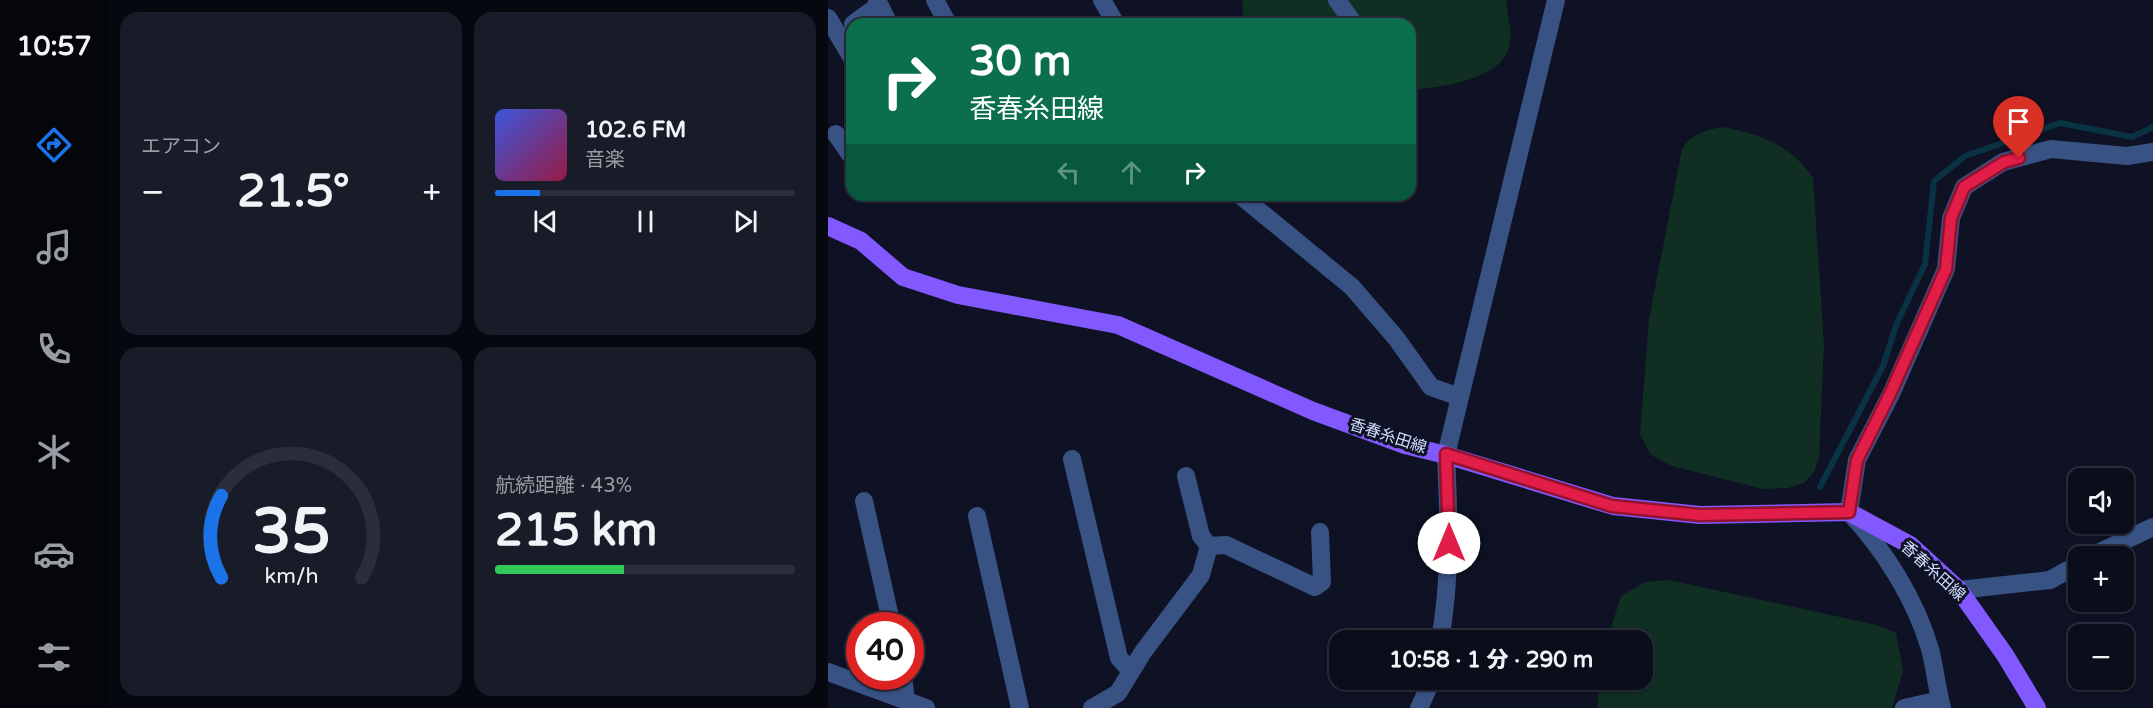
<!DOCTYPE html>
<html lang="ja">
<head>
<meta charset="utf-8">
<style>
  :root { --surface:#0a0e1b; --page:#181c28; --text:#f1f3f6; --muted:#999ca3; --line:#2a2e3a; --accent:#1a73e8 }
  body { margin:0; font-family:"Varela Round","Noto Sans JP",sans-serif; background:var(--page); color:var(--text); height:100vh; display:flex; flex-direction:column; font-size:22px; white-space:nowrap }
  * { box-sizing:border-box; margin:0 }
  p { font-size:20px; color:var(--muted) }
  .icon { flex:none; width:33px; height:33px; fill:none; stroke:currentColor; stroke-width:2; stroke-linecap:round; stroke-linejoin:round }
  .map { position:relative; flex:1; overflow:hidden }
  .side { display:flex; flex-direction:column; gap:12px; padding:12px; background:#06080f; width:720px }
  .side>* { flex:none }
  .guide { position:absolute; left:18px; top:18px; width:570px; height:183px; border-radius:18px; box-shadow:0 2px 4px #0004,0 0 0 2px var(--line); background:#0b6e4f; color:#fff; overflow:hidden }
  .controls { position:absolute; left:1240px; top:468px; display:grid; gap:12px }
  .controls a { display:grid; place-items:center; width:66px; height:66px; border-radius:12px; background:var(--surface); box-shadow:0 2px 4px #0004,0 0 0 2px var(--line); font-size:30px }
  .speed { position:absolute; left:18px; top:612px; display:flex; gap:12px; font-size:30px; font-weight:700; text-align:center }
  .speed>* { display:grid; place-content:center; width:78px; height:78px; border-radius:50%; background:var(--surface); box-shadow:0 2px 4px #0004,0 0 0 2px var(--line); line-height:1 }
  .speed .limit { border:9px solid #d22; background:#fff; color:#111 }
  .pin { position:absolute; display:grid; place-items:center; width:51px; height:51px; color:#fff; margin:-62px -26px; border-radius:50% 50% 50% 0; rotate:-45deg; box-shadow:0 0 6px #0007 }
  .pin .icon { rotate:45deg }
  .me { position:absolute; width:66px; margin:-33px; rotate:0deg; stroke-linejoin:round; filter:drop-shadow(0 0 4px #0008) }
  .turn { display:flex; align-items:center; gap:21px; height:126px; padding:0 24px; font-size:27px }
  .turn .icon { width:78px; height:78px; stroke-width:2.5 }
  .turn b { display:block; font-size:42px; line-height:51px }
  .lanes { display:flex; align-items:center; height:57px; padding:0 24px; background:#0003; justify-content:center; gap:30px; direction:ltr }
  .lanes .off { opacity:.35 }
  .big { font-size:45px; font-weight:800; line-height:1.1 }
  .side .widget { flex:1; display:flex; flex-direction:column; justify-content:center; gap:9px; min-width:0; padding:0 21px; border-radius:18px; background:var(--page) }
  .side .dial { align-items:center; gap:0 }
  .dial svg { height:156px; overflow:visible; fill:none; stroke:var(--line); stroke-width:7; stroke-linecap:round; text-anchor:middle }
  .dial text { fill:var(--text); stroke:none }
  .song { display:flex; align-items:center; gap:18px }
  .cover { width:72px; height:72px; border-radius:9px; background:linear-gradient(135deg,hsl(230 70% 55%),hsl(340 70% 35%)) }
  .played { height:6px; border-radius:3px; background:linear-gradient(90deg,var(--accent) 15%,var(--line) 15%) }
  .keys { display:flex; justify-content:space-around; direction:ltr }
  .heat { display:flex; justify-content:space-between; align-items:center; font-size:33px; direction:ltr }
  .charge { height:9px; border-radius:4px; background:linear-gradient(90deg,#34c759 43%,var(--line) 0) }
  .side .tiles { flex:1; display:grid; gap:12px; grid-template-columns:repeat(2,1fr) }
  .trip { position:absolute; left:501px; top:630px; width:324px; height:60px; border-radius:18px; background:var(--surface); box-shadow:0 2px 4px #0004,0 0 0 2px var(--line); font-weight:800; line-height:60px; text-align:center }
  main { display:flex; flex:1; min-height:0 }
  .menu { display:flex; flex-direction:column; width:108px; justify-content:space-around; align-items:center; background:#04060b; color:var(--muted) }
  .menu .icon { width:42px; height:42px }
  .menu .current { color:var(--accent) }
  .menu b { font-size:27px; color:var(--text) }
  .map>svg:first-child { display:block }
</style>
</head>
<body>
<main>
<nav class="menu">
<b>10:57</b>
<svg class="icon current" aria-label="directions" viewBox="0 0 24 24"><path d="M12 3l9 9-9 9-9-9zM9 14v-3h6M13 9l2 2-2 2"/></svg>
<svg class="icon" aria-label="music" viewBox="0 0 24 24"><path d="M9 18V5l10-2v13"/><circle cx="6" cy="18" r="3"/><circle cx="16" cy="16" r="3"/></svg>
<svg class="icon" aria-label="phone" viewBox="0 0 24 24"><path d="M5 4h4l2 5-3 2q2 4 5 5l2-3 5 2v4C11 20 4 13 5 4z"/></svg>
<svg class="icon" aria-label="climate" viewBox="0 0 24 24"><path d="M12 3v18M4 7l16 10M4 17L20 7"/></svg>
<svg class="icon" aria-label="car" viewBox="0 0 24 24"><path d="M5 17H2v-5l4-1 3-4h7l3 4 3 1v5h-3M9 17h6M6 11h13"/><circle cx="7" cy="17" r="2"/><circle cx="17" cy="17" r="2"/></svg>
<svg class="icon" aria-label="filters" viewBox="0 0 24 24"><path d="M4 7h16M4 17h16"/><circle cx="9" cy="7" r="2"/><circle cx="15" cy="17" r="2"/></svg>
</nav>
<section class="side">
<div class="tiles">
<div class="widget"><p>エアコン</p>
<div class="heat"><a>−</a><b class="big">21.5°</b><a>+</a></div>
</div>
<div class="widget">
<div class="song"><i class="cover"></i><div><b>102.6 FM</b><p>音楽</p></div></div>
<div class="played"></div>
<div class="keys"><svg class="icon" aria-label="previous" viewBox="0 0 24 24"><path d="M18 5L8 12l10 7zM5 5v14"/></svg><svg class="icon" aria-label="pause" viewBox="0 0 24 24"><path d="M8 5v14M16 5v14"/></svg><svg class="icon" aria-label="next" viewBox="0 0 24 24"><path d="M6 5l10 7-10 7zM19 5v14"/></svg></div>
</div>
<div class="widget dial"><svg viewBox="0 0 100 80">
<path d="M14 69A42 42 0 1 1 86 69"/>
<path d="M14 69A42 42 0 0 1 14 27" stroke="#1a73e8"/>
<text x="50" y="56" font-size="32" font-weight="700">35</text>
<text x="50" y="72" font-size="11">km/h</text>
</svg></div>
<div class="widget"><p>航続距離 · 43%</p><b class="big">215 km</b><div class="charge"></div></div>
</div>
</section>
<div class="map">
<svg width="1325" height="708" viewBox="0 0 1325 708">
  <rect width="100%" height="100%" fill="#0e1224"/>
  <!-- green -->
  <path fill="#112e22" d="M414,0H678C679,13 684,29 682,43C677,81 612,86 582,91V24H416Z
    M895,127C933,135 962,144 985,178L996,344L991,458L986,472L976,483L960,488L935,489L844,466L823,455L812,434L821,319L854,149C865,133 877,130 895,127Z
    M841,580L1049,625L1068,633L1075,671L1064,708H769L772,680H814V640H779L793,596L817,582Z"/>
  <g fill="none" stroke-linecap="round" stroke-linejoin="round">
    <!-- stream -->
    <path stroke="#093342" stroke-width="6" d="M992,487L1055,366L1069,323L1097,264L1106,181L1137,156L1232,123L1304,137L1325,127"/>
    <!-- minor -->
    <path stroke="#385284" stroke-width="18" d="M49,0L61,24
      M107,0L120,24
      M274,0L288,24
      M509,0L526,24
      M0,18L24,58
      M25,24L51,5
      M8,134L24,157
      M412,195L524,287L568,338L603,387L632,397
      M244,459L291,658L303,671
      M358,476L373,536L381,546
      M36,501L64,626
      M149,516L192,708
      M1264,556L1325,527
      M1131,590L1222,580L1251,564
      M612,640C623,579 621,517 618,455L728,0
      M0,672L98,708
      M75,676L78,701
      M264,708L290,693L315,652L373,575L381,546L398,545L487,587L494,582L492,532
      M591,708L604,680
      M1076,708L1112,700
      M1114,708C1109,689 1107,668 1102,649C1087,598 1056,550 1021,512L1029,460L1063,394L1118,269L1123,218L1136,187L1175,162L1223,149L1299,156L1325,152"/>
    <!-- major -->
    <path stroke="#8258ff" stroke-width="18" d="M0,226L33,241L75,277L130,295L290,325L485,411L577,445L618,455L785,506L872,515L1021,512L1082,545L1131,590L1177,655L1209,708"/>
  </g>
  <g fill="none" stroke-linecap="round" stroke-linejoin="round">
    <!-- route casing -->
    <g stroke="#92132f" stroke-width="15">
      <path id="route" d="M621,543L618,454L784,506L872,515L1021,512L1029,460L1062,394L1118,269L1123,218L1136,187L1176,162L1191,158"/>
    </g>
    <!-- route -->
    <use href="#route" stroke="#e11d48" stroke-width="10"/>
  </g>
  <g text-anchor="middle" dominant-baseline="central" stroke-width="6" stroke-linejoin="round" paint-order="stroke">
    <!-- street labels -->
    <g font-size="16" fill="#d1ddff" stroke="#0e1224">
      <text transform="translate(560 436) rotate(18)">香春糸田線</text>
      <text transform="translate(1105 571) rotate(42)">香春糸田線</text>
    </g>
  </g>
</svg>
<div class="controls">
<a><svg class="icon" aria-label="sound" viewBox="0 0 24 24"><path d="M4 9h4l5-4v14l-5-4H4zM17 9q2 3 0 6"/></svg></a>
<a>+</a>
<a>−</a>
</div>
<div class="speed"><div class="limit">40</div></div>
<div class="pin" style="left:1191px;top:158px;background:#d93025"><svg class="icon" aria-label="arrive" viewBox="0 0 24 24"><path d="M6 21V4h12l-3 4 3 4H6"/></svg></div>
<svg class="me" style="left:621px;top:543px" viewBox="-20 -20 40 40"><circle r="19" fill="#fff"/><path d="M0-13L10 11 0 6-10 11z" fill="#e11d48"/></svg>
<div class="trip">10:58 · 1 分 · 290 m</div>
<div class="guide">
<div class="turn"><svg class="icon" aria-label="right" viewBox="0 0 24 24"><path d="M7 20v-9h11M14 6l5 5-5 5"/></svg><div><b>30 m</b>香春糸田線</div></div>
<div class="lanes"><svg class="icon off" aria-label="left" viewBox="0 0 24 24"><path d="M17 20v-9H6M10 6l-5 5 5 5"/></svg><svg class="icon off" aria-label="ahead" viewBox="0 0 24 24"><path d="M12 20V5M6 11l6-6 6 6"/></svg><svg class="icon" aria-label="right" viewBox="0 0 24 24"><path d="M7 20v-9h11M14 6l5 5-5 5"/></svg></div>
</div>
</div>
</main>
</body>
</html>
